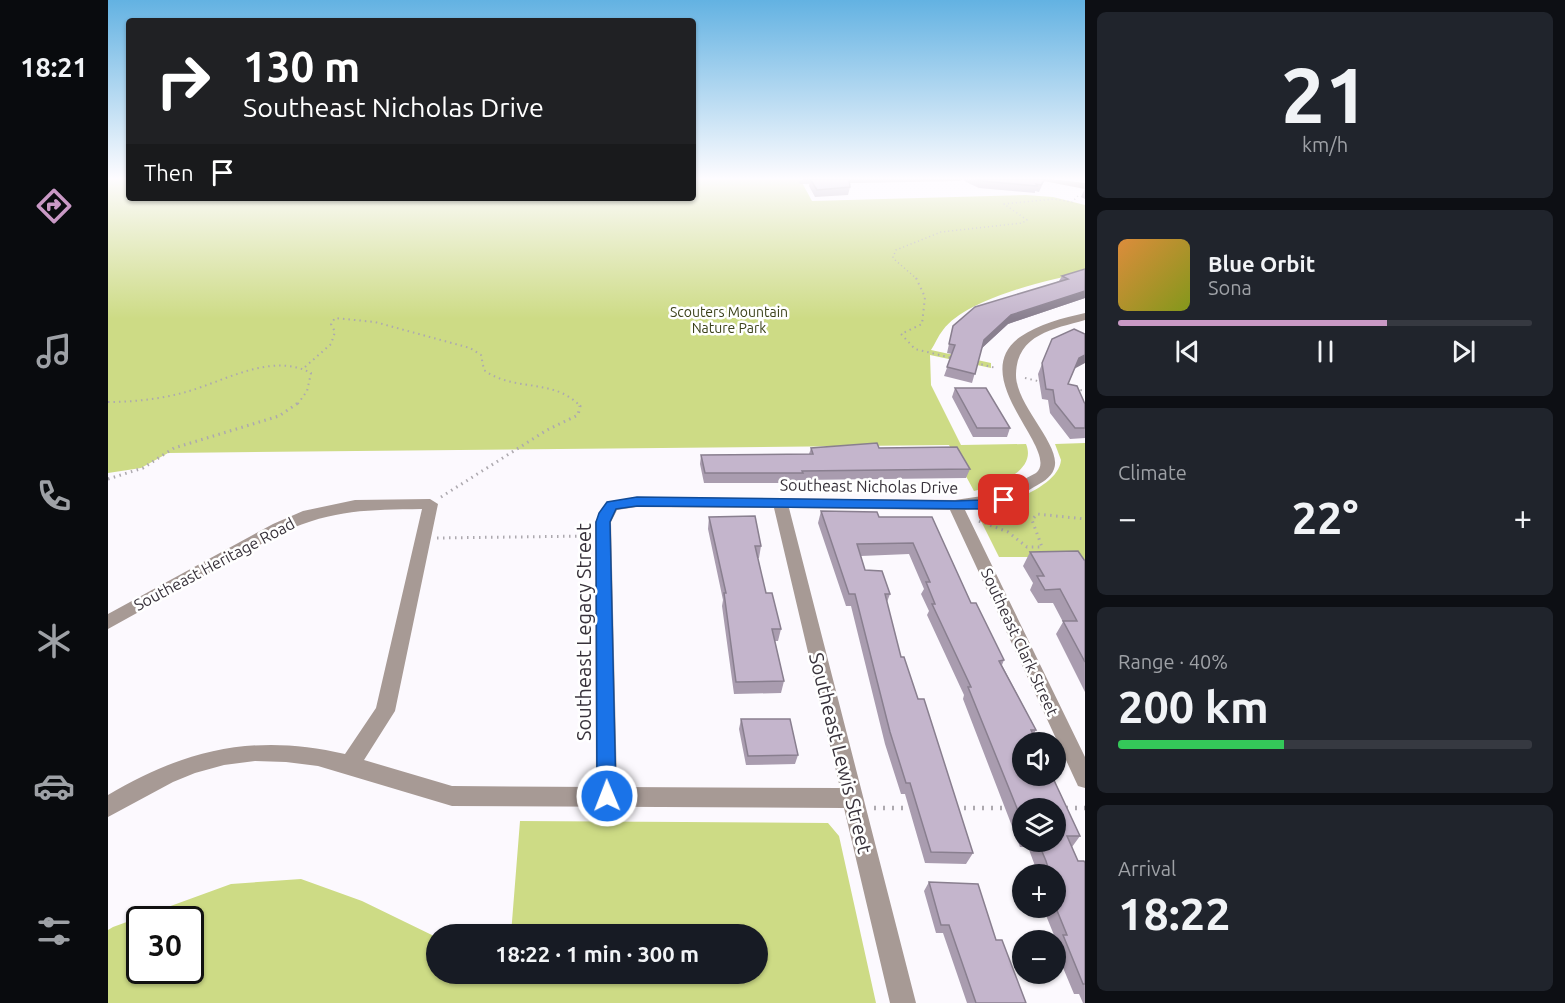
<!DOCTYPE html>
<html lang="en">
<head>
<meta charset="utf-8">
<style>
  :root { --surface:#171b24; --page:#20242c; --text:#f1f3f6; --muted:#9ea1a6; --line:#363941; --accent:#c999c5 }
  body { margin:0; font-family:Ubuntu,sans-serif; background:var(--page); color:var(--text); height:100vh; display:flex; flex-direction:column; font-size:22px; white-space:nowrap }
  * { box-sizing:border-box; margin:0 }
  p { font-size:20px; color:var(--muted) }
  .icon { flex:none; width:33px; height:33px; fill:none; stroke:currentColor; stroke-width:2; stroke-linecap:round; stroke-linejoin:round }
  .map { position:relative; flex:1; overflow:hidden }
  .details { display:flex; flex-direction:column; gap:12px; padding:12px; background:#0d0f14; width:480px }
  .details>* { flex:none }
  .top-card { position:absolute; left:18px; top:18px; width:570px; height:183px; border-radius:6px; box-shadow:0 2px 4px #0004; background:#202124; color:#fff; overflow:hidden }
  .buttons { position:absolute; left:904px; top:732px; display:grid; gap:12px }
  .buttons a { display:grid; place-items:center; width:54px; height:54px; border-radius:50%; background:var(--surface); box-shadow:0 2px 4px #0004; font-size:30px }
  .speed { position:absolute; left:18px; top:906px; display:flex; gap:12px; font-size:30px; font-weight:700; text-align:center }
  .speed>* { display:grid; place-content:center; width:78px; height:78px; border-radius:50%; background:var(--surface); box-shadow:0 2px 4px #0004; line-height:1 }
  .speed .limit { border:3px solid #111; border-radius:9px; background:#fff; color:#111 }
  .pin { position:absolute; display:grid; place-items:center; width:51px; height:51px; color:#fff; margin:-26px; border-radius:12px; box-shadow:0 3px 9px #0006 }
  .me { position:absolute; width:66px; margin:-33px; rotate:359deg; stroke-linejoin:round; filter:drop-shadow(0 0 4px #0008) }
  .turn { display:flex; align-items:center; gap:21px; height:126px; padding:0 18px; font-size:27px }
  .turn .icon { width:78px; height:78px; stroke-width:2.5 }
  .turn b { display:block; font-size:42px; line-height:51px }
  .then { display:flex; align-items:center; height:57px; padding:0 18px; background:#0003; gap:12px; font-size:22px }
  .big { font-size:45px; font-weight:600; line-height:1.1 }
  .details .tile { flex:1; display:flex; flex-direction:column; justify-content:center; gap:9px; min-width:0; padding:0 21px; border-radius:9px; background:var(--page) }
  .details .dial { align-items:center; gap:0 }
  .dial b { font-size:78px; line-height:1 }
  .song { display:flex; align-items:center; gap:18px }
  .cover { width:72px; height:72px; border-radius:9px; background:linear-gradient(135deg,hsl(30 70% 55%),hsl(70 70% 35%)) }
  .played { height:6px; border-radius:3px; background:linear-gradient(90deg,var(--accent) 65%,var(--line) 65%) }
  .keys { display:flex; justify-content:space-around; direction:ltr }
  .heat { display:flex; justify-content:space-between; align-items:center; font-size:33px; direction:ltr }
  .charge { height:9px; border-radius:4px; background:linear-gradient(90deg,#34c759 40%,var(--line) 0) }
  .trip { position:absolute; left:318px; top:924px; width:342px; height:60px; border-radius:30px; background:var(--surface); box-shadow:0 2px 4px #0004; font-weight:600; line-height:60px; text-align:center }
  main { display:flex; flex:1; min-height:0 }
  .tabs { display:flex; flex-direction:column; width:108px; justify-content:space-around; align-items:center; background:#090b0e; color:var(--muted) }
  .tabs .icon { width:42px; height:42px }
  .tabs .on { color:var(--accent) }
  .tabs b { font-size:27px; color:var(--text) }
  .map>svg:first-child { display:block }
</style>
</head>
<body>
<main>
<nav class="tabs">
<b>18:21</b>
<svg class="icon on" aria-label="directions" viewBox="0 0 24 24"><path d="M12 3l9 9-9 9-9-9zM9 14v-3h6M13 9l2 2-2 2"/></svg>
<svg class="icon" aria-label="music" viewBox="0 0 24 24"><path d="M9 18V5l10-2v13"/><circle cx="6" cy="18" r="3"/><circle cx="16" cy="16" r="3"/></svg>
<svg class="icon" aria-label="phone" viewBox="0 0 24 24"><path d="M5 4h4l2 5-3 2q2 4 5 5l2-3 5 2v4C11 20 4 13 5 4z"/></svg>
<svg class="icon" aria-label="climate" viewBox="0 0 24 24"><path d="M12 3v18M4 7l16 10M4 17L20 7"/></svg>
<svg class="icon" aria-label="car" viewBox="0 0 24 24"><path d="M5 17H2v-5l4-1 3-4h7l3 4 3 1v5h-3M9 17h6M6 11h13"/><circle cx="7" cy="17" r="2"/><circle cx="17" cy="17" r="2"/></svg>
<svg class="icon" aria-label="filters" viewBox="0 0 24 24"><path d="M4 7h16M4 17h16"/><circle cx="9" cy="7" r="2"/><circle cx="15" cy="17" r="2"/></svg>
</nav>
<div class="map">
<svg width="977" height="1003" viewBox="0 0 977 1003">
  <rect width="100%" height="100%" fill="#fcf9fe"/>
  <!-- green -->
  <path fill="#cddb85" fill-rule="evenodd" d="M0,179H21V198H585V179H692L704,201L918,195L945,197L977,205V273C940,279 858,299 835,330C830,336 827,344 823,350L883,363V368L822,355L823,385L853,445L918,444C929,470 891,485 870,490L866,491L841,445L60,453L33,468L0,473Z
    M977,443V565L963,557H891L872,519V514L878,512L875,508C898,505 951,486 953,460L947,444Z
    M412,821L720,823L731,836L768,1003H0V930L5,927L123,884L193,879L254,901L328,937V974H650V934H403ZM32,920H82V970H32Z"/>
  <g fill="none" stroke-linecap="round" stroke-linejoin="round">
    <!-- path-far3 -->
    <path stroke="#ada9af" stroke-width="1.5" stroke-dasharray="1 3" stroke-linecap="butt" d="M809,279L787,260L785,257L788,250L833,232L914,223L919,220L896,204L946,199L964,202L971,195"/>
    <!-- path-far2 -->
    <path stroke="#ada9af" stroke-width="2" stroke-dasharray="1.5 4" stroke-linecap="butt" d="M808,278L817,297L814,324L793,334L807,349L844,358
      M868,363L888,368
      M197,367L223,344L227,332L223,324L227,318L267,322L362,348L373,355L376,370C405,392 445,378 471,405
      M917,378L934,382
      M967,389L977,391
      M0,402C26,402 53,399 78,392C117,381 164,352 203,373L199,391L189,405"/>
    <!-- path-far1 -->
    <path stroke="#ada9af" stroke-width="3" stroke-dasharray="1.5 4.5" stroke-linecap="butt" d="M0,479L35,468L66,448L171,416L190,403
      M333,497L439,430L470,415L472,406L469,403
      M871,521L900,532L919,547H934L924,520L929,514L977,519
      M329,538L482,536"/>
    <!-- path -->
    <path stroke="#ada9af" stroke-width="4.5" stroke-dasharray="2 7" stroke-linecap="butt" d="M766,808H804
      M847,808H900
      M958,808H977"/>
    <!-- minor -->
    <path fill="#a79a95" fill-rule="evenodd" d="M695,179H855L851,181L692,184L691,182Z
      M925,179H943L977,183V189Z
      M977,313V320C946,329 909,334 908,374C907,405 955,446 946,469C943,478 933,483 926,487C905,501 882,508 857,510L977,757V788L970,786L842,510L681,508L808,1003H782L736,808L344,806L210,766L178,762L147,761L116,765L87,773L65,782L0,817V795C77,749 148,733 237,754L268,708L314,509C260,510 227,509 175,532L0,629V614L165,524L195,511L247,500L322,499L330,504L287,711L256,760L344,786L488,787L487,522L499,502L529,497L847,500L888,494L928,473C954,451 856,378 912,337C931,324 955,318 977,313ZM529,507L666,508L732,788L509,787L503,522L509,510Z"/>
  </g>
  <!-- wall -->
  <path fill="#a99caf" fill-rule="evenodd" d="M702,179L742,187L740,195L707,197L701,186Z
    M856,179H937L931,192L927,191V193L871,188L856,181Z
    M977,188V199L973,197Z
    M977,269V298L900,324L874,348L864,383L836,376L844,354L839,353L845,326L951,281L954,276Z
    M944,339L967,368L960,384L977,404V438L962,439L942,413L940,400L934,399L930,374Z
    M847,388L902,428L899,437H865L844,397Z
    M703,448H771L862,469L858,478L693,480V483H596L592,464L593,455L701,454Z
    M713,511L771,517H824L863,603L896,660L894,665L928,730L925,735L972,836L964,847L970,861L977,863V1003H975L971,994H966L948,951V940L935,908H948V874H930L920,847H912L855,699L856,695L819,615L821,611L813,594L816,589L801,554L753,556L757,570L782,594L779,602L793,657L810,699L865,853L858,864L817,863L797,794H793L777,744L743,606H738L710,523ZM915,808L948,842H915Z
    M601,517L653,546L651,558H650L658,593L673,629L670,641H667L676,681L673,693L626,694L614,606L615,600L600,529Z
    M922,552L977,561V692L948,634L955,622L945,603H930L922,590L925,583L915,566Z
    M633,719L690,755L687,764L638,765L631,729Z
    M821,882L888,940L918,1003H859L835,933H828L816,891Z"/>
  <!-- shaded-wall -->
  <path fill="#897f8f" d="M977,291V298L900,324L873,349L876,340L903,315Z
    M977,355V363L966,369L971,358Z"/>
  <!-- building -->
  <path fill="#c4b5cc" stroke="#897f8f" stroke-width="1.5" d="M702,179H741L742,187L709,190Z
    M869,179H937L933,185L928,184L929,186L873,181Z
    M977,269V291L903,315L876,340L867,374L839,367L847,345L841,344L845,326L867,307L960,279L954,276Z
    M966,329L977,334V355L971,358L960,384L969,386L977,404V428H967L947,403L945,390L938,389L934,363L944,339Z
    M847,388H878L902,428H869Z
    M769,443L771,448L849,447L862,469L694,471L695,473H597L593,455L705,454L703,448Z
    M713,511L769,512L771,517H824L863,603H868L896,660L891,661L928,730H923L928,742H915V776H944L972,836H959L970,861H976L977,863V984H975L955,935H959L948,908V874H942L938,861L930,842H948V808H915V823L860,687H863L824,604H827L818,582H822L805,543L749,544L757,570L774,571L782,594H777L793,657H796L810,699H816L865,853L823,852L802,783H798L782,732L747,594H741Z
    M647,516L653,546H647L658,593H664L673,629H664L676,681L628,682L616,593H618L601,517Z
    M970,551L977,561V662L955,621H969L952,589L937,590L929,576H936L922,552Z
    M633,719H682L690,755L640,756Z
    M821,882L870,884L888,940H894L918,1003H868L841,925H833Z"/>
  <!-- sky -->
  <linearGradient id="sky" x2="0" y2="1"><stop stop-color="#63b2e2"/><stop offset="0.56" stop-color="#fefcff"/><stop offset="1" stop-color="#fefcff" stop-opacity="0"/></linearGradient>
  <rect width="977" height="319" fill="url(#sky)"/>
  <!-- route -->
  <path fill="#1a73e8" stroke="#114b97" stroke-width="1.5" d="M896,495L903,500L901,503L874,509L529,506L508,509L502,522L508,796L505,803L499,805L492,803L489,796L488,522L491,513L499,502L529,497L847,501L874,500Z"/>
  <g text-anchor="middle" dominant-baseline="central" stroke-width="5" stroke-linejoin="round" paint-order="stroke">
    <!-- far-park labels -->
    <g font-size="14" fill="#3b411a" stroke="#fff">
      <text x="621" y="312">Scouters Mountain<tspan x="621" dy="16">Nature Park</tspan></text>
    </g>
    <!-- street labels -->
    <g font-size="16" fill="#38323b" stroke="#fff">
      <text transform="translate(761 486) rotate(1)">Southeast Nicholas Drive</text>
      <text transform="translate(106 564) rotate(-28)">Southeast Heritage Road</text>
      <text transform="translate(912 642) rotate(65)">Southeast Clark Street</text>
    </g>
    <!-- near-street labels -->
    <g font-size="20" fill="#38323b" stroke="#fff">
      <text transform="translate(475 632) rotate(-90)">Southeast Legacy Street</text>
      <text transform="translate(733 753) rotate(76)">Southeast Lewis Street</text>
    </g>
  </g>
</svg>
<div class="buttons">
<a><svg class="icon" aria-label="sound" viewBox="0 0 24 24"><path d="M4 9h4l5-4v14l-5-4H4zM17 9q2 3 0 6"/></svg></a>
<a><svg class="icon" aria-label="layers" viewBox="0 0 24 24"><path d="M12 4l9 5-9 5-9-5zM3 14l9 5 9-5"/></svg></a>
<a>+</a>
<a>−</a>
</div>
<div class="speed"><div class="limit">30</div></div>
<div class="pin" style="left:896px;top:500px;background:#d93025"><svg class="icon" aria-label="arrive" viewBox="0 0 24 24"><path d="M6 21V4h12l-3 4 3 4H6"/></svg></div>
<svg class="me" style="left:499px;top:796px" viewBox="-20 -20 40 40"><circle r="17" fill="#1a73e8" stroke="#fff" stroke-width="3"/><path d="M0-11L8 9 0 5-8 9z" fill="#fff"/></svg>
<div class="trip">18:22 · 1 min · 300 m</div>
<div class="top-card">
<div class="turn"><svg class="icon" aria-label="right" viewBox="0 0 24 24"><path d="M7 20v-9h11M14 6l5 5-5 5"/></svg><div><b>130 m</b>Southeast Nicholas Drive</div></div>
<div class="then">Then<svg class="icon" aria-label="arrive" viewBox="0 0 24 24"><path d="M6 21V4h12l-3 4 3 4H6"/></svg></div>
</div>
</div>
<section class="details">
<div class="tile dial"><b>21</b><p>km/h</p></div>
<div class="tile">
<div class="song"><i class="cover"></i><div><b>Blue Orbit</b><p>Sona</p></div></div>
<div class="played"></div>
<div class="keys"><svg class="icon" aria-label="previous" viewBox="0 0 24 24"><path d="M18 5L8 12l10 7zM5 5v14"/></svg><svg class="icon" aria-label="pause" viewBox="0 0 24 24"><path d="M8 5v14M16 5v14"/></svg><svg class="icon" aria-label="next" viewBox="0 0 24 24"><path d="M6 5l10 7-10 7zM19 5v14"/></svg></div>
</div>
<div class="tile"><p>Climate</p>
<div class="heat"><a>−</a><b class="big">22°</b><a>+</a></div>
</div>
<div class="tile"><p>Range · 40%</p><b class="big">200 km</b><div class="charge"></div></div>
<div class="tile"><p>Arrival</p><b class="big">18:22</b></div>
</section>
</main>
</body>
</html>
